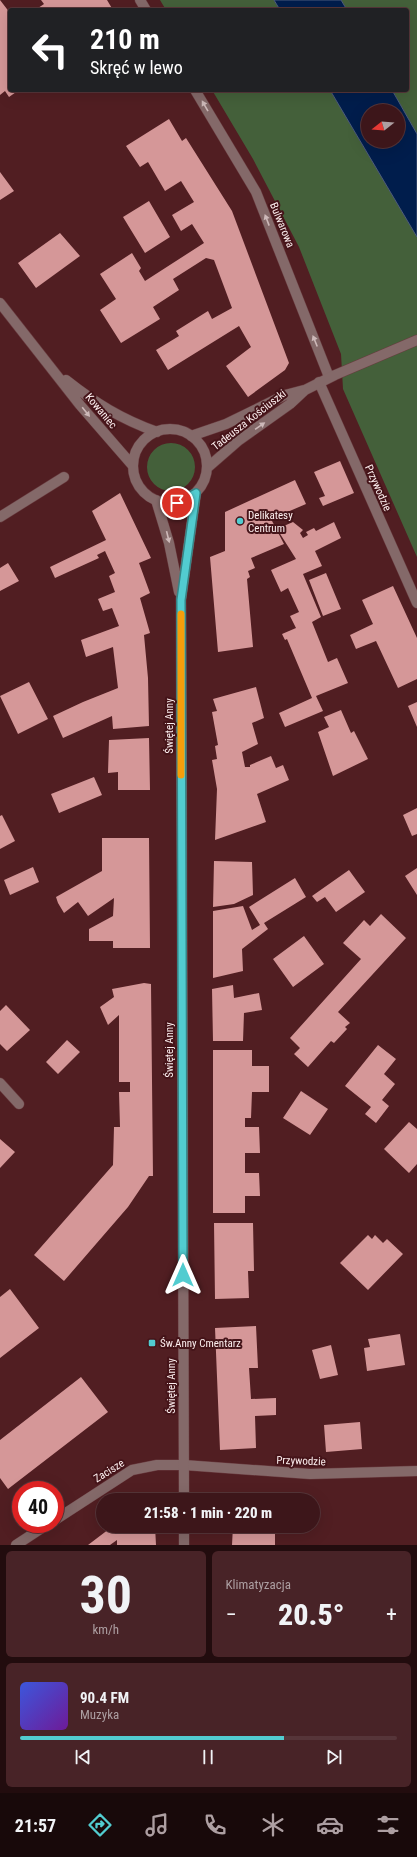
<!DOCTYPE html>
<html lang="pl">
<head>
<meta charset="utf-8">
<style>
  :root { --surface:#3d161a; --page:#482327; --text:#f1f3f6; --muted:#ad9fa2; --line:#563539; --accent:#52ccd0 }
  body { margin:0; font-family:"Roboto Condensed",sans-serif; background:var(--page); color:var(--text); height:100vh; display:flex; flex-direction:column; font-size:15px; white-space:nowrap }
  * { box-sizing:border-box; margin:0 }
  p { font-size:13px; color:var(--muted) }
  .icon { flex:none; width:22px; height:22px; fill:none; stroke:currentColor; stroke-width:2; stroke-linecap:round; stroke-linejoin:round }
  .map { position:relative; height:1545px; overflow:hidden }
  .sheet { display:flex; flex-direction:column; gap:6px; padding:6px; background:#220c0e; flex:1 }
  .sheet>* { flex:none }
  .banner { position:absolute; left:8px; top:8px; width:401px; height:84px; border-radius:4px; box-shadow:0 4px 16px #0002,0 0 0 1px var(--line); background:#202124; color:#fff; overflow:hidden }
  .needle { width:26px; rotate:253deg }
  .fabs { position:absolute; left:361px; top:104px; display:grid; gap:8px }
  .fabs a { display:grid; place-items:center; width:44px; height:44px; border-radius:50%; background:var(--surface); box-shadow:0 4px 16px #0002,0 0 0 1px var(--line); font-size:20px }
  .speed { position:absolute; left:12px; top:1481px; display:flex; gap:8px; font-size:20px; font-weight:700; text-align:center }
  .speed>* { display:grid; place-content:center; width:52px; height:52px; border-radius:50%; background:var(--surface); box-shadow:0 4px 16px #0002,0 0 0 1px var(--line); line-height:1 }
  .speed .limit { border:6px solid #d22; background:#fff; color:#111 }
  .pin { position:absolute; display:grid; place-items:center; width:34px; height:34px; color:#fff; margin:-17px; border:2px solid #fff; border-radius:50%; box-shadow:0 1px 4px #0007 }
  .me { position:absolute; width:44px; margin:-22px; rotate:0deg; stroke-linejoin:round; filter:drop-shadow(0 0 3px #0008) }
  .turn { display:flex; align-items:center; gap:14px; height:84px; padding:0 16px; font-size:18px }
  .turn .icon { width:52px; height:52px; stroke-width:2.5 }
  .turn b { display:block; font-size:28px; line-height:34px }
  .big { font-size:30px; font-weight:800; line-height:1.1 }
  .sheet .tile { flex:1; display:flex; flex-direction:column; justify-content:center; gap:6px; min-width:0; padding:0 14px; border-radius:6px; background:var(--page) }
  .sheet .dial { align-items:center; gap:0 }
  .dial b { font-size:52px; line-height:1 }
  .song { display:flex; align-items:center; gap:12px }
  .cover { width:48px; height:48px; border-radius:6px; background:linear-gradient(135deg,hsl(230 70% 55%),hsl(280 70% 35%)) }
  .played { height:4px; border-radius:2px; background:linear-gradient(90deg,var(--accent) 70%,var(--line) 70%) }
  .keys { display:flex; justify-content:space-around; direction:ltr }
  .heat { display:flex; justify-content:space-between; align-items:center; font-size:22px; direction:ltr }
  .sheet .tiles { flex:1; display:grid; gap:6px; grid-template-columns:1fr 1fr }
  .tile:last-child { grid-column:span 2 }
  .trip { position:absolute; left:96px; top:1493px; width:224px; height:40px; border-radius:20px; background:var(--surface); box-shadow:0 4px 16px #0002,0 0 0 1px var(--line); font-weight:800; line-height:40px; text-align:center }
  .tabs { display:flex; height:64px; justify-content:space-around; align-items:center; background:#18090a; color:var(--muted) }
  .tabs .icon { width:28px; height:28px }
  .tabs .current { color:var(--accent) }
  .tabs b { font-size:18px; color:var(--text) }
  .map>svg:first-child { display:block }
</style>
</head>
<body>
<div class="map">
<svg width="417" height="1545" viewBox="0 0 417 1545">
  <rect width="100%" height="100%" fill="#511e22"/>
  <!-- green -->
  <path fill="#44603a" d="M160,0H274L280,10H166Z
    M341,0H417V134L392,90H407V10H347Z
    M212,90H330L417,237V557L343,389L341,354L299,247L253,159Z
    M147 467a24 24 0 1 1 48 0a24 24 0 1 1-48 0Z"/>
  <!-- water -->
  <path fill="#001d4c" stroke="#4c5c7d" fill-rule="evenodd" d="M274,0H341L347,10H280Z
    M330,90H392L417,134V237ZM368,111H398V141H368Z"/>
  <!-- building -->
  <path fill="#d59798" d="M0,0L10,13V90H19L9,97L5,91L0,95Z
    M41,0H107L113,10H35L44,4Z
    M169,119L182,141L186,138L232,211L289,363L285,370L248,397L226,366L251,347L239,326L168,370L156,350L179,336L176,331L208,311L212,319L232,308L214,260L206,258L173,279L179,290L153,307L160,319L121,343L100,310L116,299L100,274L132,253L141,268L139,271L145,281L204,243L192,224L181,231L172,215L194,202L181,181L165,191L148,162L140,167L126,146Z
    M0,172L14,191L0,200Z
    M149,201L170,237L145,253L123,217Z
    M60,233L80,256L36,288L18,263Z
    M340,461L354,493L323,506L319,498L325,496L314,472Z
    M295,480L306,504L271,519L284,544L251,558L255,568L248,571L250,577L247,579L253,647L218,652L210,557L225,551V512Z
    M120,493L151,558L139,563L150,593L140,598L150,633L144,635L148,678L149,726L113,729L112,716L63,738L53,716L83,702L118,688L113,647L86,657L81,640L119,626L112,608L103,611L98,599L115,592L109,576L115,573L105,551L97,555L99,558L55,578L50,567L106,540L92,511Z
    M293,522L303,530L300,533L303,538L308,535L306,532L314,528L316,531L334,522L341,538L315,551L322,566L303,574L321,617L312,622L328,662L337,658L348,683L316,696L323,711L285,727L279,713L312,698L287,639L285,640L282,634L296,628L290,616L299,612L288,588L281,592L271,570L296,559L277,529Z
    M8,563L19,581L0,591V568Z
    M326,573L341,609L323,616L309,580Z
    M393,586L417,638V679L398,688L376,641L356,649L350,635L373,624L362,600Z
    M29,682L48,719L18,734L0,696Z
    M256,687L264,718L252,723L258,744L242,752L245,767H250V765L271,756L276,768L283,765L289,780L257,794L266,822L215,840L217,789L212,760L217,759L215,746L218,745L212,712L217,711L213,699Z
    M417,702V727L408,706Z
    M341,710L351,733L354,731L368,759L333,776L318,732L329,727L324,717Z
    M149,738L150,790H118V772L108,773L109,740Z
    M94,777L102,795L59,813L51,794Z
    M417,808V834L412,836L403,815Z
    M2,815L15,841L0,849V816Z
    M102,838H149L150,948H113V941H89V929L113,916L114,898L88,916L78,902L64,913L58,903L56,897L102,871Z
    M214,861L252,862L253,895L234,904L213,907Z
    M33,867L39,882L10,895L4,880Z
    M417,868V895L405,876Z
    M349,870L365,892L336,912L325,897L317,902L312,896Z
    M295,878L306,897L264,923L268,929L242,949L243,971L213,978V911L243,906L252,930L260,925L249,907Z
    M381,914L406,938L338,1012L350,1023L345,1027L347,1029L334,1043L331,1041L308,1067L294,1054L300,1048L290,1038L361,959L343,943L364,920L370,926Z
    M304,936L324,964L293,987L273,959Z
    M144,983L151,984L153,1176H149L128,1207L64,1281L34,1255L113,1165L114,1127H120L119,1092H130V1082H119V1015L108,1025L100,1007L114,997L112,989Z
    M233,985L234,998L259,993L262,1010L244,1013L243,1041H213L212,989Z
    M6,1005L30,1030L7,1051L0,1044V1011Z
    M67,1040L80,1052L58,1074L46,1062Z
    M378,1045L396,1059L384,1074L395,1084L382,1100L389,1106L376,1123L365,1114L371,1107L345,1086Z
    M213,1050H252V1066H269V1092H252L251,1118H245V1127H259L260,1153H245V1173H259L260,1196H245V1213H213Z
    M301,1091L328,1109L310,1135L283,1118Z
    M409,1122L417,1129V1164L409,1173L384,1149Z
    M0,1139L15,1152L0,1168Z
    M214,1223H253L254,1271H248L249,1298L215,1299Z
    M368,1235L372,1239L375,1235L383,1243L387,1239L403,1254L368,1290L340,1263Z
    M10,1289L39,1328L0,1358V1297Z
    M256,1326L258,1368H249L251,1399L276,1398V1415L255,1416L256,1448L220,1450L215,1328Z
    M400,1334L405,1365L367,1371L364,1348L370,1347L368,1339Z
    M331,1345L338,1375L320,1379L312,1350Z
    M81,1377L108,1412L8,1489L0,1478V1440Z
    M360,1422L362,1449L326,1452L324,1425Z
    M233,1492L276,1493V1500H233Z
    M113,1526H155L156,1545H117V1540L110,1545H88Z
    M233,1526H275V1545H232Z"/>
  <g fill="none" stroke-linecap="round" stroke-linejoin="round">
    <!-- service casing -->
    <g stroke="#693b3f" stroke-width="11">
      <path id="service" d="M0,517L64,477"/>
    </g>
    <!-- minor casing -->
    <g stroke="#693b3f" stroke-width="11">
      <path id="minor" d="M140,0L146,10
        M195,90L256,192L329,377
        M319,382L417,603
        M0,1083L19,1104
        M55,1520L132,1470L157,1465H184L310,1474L417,1471
        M16,1545L48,1524"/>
    </g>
    <!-- tertiary casing -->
    <g stroke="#693b3f" stroke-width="11">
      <path id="tertiary" d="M0,303L80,405L133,466
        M66,380C95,403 121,419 157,432
        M133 466a37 37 0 1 1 74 0a37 37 0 1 1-74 0Z
        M191,436L226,424L285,395L304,390
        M207,468L238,441L290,404L305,390L335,375L417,340
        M156,500L169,543L179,592
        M184,1500L181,599L196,493
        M184,1526V1545"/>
    </g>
    <!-- service -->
    <use href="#service" stroke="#846969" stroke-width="10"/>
    <!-- minor -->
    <use href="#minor" stroke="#846969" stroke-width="10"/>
    <!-- tertiary -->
    <use href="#tertiary" stroke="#846969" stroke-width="10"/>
  </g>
  <!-- one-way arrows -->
  <defs><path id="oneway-solid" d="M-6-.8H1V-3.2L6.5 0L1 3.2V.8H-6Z"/></defs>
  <g fill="#cdb9b9">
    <use href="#oneway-solid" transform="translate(205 106) rotate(-120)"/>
    <use href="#oneway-solid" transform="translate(267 220) rotate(-111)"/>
    <use href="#oneway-solid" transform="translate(315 341) rotate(-112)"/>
    <use href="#oneway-solid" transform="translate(86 412) rotate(51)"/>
    <use href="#oneway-solid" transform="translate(260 426) rotate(-35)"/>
    <use href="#oneway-solid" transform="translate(168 537) rotate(76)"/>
  </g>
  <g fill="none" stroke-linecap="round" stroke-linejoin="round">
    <!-- route casing -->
    <g stroke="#358587" stroke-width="10">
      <path id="route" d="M177,503L196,493L181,600L183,1275"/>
    </g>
    <!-- route -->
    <use href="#route" stroke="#52ccd0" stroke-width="7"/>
    <!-- slow -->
    <path stroke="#f59e0b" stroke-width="7" d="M181,775V614"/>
  </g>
  <!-- markers -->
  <g fill="#52ccd0" stroke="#451419" stroke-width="1.5">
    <circle cx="240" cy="521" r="4"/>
    <rect x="148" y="1339" width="8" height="8" rx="2"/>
  </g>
  <g text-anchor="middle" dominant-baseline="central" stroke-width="4" stroke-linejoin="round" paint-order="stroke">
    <!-- street labels -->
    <g font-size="11" fill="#fdefef" stroke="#451419">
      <text transform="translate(282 225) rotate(68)">Bulwarowa</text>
      <text transform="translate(101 411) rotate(50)">Kowaniec</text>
      <text transform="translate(249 420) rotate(-38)">Tadeusza Kościuszki</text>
      <text transform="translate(378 488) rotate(66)">Przywodzie</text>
      <text transform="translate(169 726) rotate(-90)">Świętej Anny</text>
      <text transform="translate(169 1050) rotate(-90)">Świętej Anny</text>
      <text transform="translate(171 1386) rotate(-90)">Świętej Anny</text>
      <text transform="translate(301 1461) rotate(2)">Przywodzie</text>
      <text transform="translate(109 1471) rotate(-32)">Zacisze</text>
    </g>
    <!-- poi labels -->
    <g font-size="11" fill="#fdefef" stroke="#451419" text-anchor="start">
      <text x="248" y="515">Delikatesy<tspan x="248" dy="13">Centrum</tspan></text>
      <text x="160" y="1343">Św.Anny Cmentarz</text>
    </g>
  </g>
</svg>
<div class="fabs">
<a><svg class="needle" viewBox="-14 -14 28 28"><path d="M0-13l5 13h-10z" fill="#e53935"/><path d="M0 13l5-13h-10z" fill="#ad9fa2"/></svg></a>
</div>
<div class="speed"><div class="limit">40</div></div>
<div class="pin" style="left:177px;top:503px;background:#d93025"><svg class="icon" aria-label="arrive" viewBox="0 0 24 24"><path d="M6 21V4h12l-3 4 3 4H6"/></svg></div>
<svg class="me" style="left:183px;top:1275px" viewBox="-20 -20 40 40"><path d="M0-17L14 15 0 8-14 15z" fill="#52ccd0" stroke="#fff" stroke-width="4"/></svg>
<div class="trip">21:58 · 1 min · 220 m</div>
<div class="banner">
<div class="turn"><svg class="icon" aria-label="left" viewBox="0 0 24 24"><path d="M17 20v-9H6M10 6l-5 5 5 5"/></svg><div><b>210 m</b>Skręć w lewo</div></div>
</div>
</div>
<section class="sheet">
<div class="tiles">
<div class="tile dial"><b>30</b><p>km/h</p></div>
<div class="tile"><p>Klimatyzacja</p>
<div class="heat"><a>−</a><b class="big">20.5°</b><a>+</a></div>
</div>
<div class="tile">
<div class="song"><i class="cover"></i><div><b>90.4 FM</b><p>Muzyka</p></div></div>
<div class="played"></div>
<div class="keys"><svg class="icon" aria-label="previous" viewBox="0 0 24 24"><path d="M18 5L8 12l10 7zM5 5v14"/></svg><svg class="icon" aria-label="pause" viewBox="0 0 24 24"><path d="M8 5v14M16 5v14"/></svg><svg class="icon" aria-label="next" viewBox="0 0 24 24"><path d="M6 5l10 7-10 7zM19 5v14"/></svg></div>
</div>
</div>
</section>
<nav class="tabs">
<b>21:57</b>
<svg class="icon current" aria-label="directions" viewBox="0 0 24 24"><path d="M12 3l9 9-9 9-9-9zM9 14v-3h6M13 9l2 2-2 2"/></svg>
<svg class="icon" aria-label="music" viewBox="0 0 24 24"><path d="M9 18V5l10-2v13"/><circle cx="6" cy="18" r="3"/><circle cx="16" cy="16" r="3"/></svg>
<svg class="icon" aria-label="phone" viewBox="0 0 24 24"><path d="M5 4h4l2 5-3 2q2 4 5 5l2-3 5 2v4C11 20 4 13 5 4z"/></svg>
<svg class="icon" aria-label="climate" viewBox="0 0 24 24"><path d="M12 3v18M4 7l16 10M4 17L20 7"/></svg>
<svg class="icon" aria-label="car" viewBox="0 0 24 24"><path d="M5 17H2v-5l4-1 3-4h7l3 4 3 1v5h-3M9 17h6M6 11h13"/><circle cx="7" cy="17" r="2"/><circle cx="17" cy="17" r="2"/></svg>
<svg class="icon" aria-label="filters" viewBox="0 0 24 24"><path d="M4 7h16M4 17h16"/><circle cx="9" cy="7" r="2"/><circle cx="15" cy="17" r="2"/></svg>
</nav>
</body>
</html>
